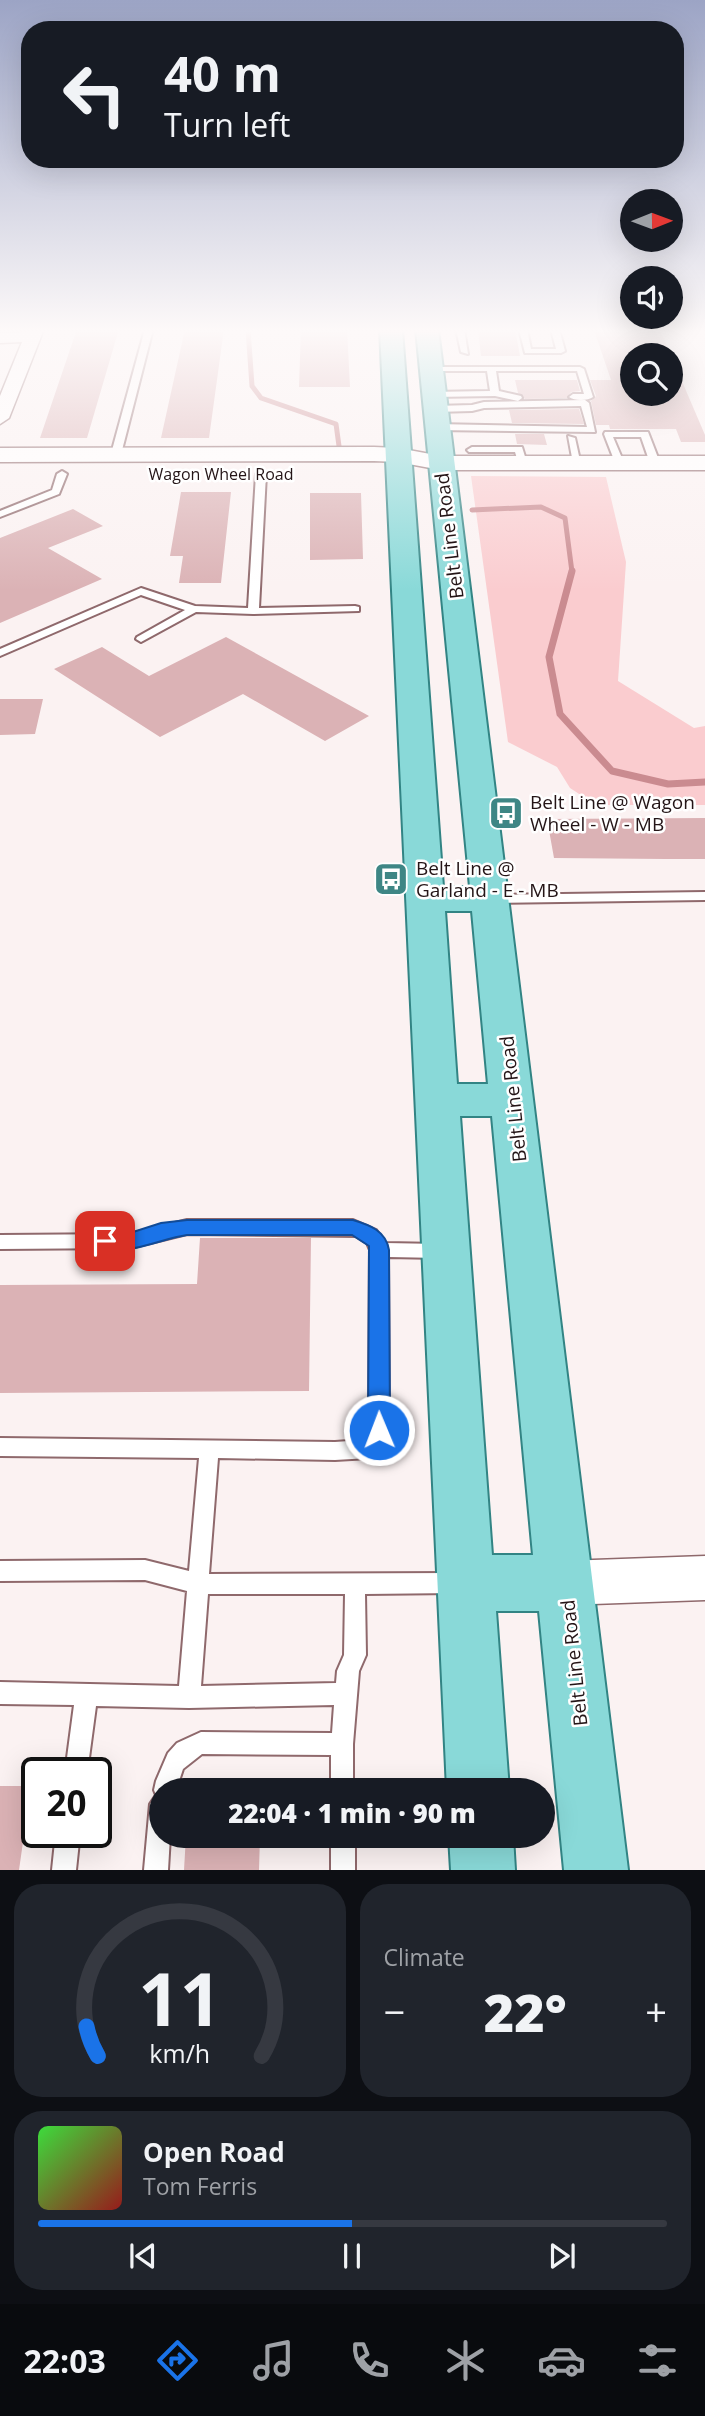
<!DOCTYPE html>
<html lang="en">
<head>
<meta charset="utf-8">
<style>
  :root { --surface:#171b24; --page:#20242c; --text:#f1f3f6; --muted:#9ea1a6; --line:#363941; --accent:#1a73e8 }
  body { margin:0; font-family:"Open Sans",sans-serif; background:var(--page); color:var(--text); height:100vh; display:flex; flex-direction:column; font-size:26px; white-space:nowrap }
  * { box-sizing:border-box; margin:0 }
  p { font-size:23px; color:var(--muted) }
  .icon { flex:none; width:38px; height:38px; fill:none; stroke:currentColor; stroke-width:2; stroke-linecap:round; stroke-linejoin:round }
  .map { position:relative; height:1870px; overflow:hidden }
  .details { display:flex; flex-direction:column; gap:14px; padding:14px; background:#0d0f14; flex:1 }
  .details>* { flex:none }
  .banner { position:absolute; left:21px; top:21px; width:663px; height:147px; border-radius:28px; box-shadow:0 7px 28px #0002; background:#171b24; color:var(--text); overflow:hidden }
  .needle { width:46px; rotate:89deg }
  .controls { position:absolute; left:620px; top:189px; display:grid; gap:14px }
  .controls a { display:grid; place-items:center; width:63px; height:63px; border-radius:50%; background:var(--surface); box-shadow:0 7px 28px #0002; font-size:35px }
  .speed { position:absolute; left:21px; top:1757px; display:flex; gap:14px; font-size:35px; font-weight:700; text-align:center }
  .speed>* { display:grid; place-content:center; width:91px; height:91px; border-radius:50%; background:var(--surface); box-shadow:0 7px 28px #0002; line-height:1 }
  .speed .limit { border:4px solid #111; border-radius:10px; background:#fff; color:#111 }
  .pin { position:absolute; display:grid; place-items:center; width:60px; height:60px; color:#fff; margin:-30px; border-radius:14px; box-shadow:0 4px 10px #0006 }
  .me { position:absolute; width:77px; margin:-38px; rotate:359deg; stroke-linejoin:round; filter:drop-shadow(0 0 5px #0008) }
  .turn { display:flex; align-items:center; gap:24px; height:147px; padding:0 28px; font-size:32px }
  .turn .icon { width:91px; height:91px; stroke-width:2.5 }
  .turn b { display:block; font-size:49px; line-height:60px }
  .big { font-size:52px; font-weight:800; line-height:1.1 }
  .details .card { flex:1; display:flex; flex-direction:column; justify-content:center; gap:10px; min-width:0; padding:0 24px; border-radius:28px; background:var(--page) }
  .details .dial { align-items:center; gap:0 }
  .dial svg { height:182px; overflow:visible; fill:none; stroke:var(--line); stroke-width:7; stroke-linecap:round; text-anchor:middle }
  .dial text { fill:var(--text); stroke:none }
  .song { display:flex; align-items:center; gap:21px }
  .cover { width:84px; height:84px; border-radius:10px; background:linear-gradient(135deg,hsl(120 70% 55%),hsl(0 70% 35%)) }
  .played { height:7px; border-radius:4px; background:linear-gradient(90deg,var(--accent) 50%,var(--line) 50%) }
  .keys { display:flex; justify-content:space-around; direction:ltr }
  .heat { display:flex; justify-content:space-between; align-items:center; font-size:38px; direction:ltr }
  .details .tiles { flex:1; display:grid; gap:14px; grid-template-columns:1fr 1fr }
  .card:last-child { grid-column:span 2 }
  .trip { position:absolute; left:149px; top:1778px; width:406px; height:70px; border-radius:35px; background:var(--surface); box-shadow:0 7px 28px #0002; font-weight:800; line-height:70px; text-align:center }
  .menu { display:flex; height:112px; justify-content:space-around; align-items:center; background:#090b0e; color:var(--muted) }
  .menu .icon { width:49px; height:49px }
  .menu .on { color:var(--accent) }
  .menu b { font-size:32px; color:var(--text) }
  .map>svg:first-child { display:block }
</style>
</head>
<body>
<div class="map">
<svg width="705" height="1870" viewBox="0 0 705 1870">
  <rect width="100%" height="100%" fill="#fbf2f2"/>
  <!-- green -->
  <path fill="#facccf" d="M471,476L606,477L626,562L618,681L694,728L705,726V805H596L570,788L557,767L508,742Z"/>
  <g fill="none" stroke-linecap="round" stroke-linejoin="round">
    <!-- stream-far1 -->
    <path stroke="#ca8b90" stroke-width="5" d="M248,329L252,386L261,398L336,424L339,446
      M472,510L541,507L565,518L572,572"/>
    <!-- stream -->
    <path stroke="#ca8b90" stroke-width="7" d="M572,571L549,657L560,714L612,771L668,784L705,782"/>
  </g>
  <!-- building -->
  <path fill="#dbb2b5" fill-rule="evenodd" d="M77,329H119L87,438H40Z
    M185,329H224L209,438H161Z
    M301,329H347L350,387H299Z
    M478,329H515L520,356H481Z
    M594,330H660L705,435V442H681L676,429H610L609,425H596L591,401L596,396L590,380H611ZM632,355H670V394H632Z
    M515,380H577L580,391L571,392L567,398L525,399L518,393Z
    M579,409L584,424L512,423L509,410Z
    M515,434H544L547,445L517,444Z
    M181,492H231L221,583H179L183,556H170Z
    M310,493H361L363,559L310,560Z
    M73,509L103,526L48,548L102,579L0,623V538Z
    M226,637L369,716L325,741L243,694L160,737L54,669L102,647L149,676Z
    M0,699H43L35,734L0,735Z
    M705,818V859H665L554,858L547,819Z
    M200,1238H311L309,1391L0,1393V1285L197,1284Z
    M0,1786H31L19,1870H0Z
    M186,1836H260L259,1870H184Z"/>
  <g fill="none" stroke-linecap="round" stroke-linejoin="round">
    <!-- service casing -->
    <g stroke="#8f696c" stroke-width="4">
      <path id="service" d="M145,329H153L121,454L116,457L111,454Z
        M456,329H464L468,354L461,352Z
        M519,329H527L531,349H556L551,329H559L565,351L561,353H525Z
        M431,367H580L584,369L593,397C588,401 574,401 569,397L573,394H584L577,371H496L499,391L521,396L522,398L518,401L495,396L433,397L430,396V392L490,391L487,371H428L427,369Z
        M585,400L589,403L595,432L436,430L432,427L436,424L587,427L581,406L484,408L472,411L435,412L431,409L435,406L472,405L484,402Z
        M605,432H648L660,463L655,466L650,463L641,437H613L624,463L616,465L604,434Z
        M568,436L575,438L581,465L573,463Z
        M472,447H522L527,463L519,465L515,452H469L467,450Z
        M62,471L67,474L59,494L0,517V511L52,490L57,474Z
        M261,471L266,474L259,608L355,606L359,607V611L253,614L196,612L141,642L136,639L137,637L185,610L141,595L0,656V649L141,588L195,606L248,608L256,474Z
        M705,892V900L491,903L484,899L491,895Z
        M187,1220H353L376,1230L385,1243L440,1244L446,1246L449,1251L446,1256L440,1258L388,1257L389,1430L376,1455L369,1458L335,1460L218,1458L209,1574L456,1573L463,1576L466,1583L463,1590L456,1593L365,1594L366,1655L359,1671L353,1744V1790H331V1755L202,1754L183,1769L176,1790H161V1836H170L168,1870H144L150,1804L156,1795L154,1790L156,1781L168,1753L177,1743L201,1732L332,1733L334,1705L189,1708L96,1706L87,1773H65L74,1705L0,1704V1682L179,1686L187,1591L145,1580L0,1581V1561L145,1560L189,1571L199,1458L0,1456V1438L335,1442L363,1440L369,1429L370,1250L367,1243L356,1236L187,1234L130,1248L0,1249V1235L130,1234ZM208,1594H345L344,1655L337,1671L336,1683L201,1686Z
        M56,1832H80L76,1870H52Z
        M331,1836H355V1870H331Z"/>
    </g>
    <!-- minor casing -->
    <g stroke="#8f696c" stroke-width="3">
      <path id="minor" d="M28,329H44L9,418L0,424V396L22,342L0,343V333L26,332Z
        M705,1556V1600L565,1605L549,1598L543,1583L549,1568L565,1561Z"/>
    </g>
    <!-- tertiary casing -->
    <g stroke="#8f696c" stroke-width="3">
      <path id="tertiary" d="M374,447L398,448L441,456H705V470H441L398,462L374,461L0,462V448Z"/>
    </g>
    <!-- primary casing -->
    <g stroke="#328484" stroke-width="4">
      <path id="primary" d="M380,329H402L443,887H470L416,329H438L628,1870H564L539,1611H496L509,1790H447ZM445,911H472L488,1084H457ZM460,1116H492L533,1555H492Z
        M449,1836H513L515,1870H451Z"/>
    </g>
    <!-- service -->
    <use href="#service" fill="#fff" fill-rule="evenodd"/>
    <!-- minor -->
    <use href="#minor" fill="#fff" fill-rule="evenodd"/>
    <!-- tertiary -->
    <use href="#tertiary" fill="#fff" fill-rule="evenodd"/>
    <!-- primary -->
    <use href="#primary" fill="#89d9d8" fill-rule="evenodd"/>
  </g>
  <!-- sky -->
  <linearGradient id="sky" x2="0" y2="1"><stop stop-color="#9ca4c5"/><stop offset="0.56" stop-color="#fdf9f9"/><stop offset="1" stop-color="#fdf9f9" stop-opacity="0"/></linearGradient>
  <rect width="705" height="591" fill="url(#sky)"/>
  <!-- route -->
  <path fill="#1a73e8" stroke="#114b97" stroke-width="2" d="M187,1220H353C370,1225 386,1231 389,1250L390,1430L387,1437L379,1440L371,1437L368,1430L369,1246L352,1235H187C159,1239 128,1257 98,1247L95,1241L98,1235L130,1233L161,1223Z"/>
  <!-- icons -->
  <defs>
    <g id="bus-square" transform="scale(1.75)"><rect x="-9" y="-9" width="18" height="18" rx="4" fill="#3e8685" stroke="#fff"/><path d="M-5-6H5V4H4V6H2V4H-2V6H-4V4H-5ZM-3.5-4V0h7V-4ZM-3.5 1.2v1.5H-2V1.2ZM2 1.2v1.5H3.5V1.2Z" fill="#fff"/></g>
  </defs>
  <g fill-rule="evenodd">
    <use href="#bus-square" x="506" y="813"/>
    <use href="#bus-square" x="391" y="879"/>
  </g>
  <g text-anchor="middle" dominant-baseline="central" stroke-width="5" stroke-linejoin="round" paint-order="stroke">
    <!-- far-street labels -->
    <g font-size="16" fill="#241517" stroke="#fff">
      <text x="221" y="474">Wagon Wheel Road</text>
    </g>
    <!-- street labels -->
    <g font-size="19" fill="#241517" stroke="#fff">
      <text transform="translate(449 536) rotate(-97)">Belt Line Road</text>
      <text transform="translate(513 1099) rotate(-96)">Belt Line Road</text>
      <text transform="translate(574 1663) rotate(-96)">Belt Line Road</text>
    </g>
    <!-- poi labels -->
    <g font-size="19" fill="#241517" stroke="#fff" text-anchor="start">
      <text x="530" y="802">Belt Line @ Wagon<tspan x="530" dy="22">Wheel - W - MB</tspan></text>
      <text x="416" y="868">Belt Line @<tspan x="416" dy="22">Garland - E - MB</tspan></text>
    </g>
  </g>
</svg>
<div class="controls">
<a><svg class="needle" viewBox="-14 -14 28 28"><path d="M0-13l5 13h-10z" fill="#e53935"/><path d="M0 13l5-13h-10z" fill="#9ea1a6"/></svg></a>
<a><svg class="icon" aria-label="sound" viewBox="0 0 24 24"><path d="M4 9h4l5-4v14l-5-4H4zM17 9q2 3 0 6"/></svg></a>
<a><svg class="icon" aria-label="search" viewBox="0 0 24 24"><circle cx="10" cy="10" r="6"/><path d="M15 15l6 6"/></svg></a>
</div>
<div class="speed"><div class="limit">20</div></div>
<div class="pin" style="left:105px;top:1241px;background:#d93025"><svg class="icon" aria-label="arrive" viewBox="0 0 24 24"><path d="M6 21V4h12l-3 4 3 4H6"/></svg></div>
<svg class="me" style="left:379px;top:1430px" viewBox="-20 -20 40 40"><circle r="17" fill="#1a73e8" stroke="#fff" stroke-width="3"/><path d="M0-11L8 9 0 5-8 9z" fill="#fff"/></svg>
<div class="trip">22:04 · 1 min · 90 m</div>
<div class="banner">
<div class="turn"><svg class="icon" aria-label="left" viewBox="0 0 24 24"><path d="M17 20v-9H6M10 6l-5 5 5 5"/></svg><div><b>40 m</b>Turn left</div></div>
</div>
</div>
<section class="details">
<div class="tiles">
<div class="card dial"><svg viewBox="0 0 100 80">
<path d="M14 69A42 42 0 1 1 86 69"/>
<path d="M14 69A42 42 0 0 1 9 56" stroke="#1a73e8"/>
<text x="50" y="56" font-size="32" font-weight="700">11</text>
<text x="50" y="72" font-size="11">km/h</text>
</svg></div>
<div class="card"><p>Climate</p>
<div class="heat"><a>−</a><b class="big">22°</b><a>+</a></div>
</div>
<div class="card">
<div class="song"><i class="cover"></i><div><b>Open Road</b><p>Tom Ferris</p></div></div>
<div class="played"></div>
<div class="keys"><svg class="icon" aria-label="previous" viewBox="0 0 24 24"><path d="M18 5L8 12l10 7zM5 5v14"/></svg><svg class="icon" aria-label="pause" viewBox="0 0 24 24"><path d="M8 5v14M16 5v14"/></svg><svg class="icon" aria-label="next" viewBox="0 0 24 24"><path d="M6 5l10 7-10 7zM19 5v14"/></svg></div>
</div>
</div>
</section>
<nav class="menu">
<b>22:03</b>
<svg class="icon on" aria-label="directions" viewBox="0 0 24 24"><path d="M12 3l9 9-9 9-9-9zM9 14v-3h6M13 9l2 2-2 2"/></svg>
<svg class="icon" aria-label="music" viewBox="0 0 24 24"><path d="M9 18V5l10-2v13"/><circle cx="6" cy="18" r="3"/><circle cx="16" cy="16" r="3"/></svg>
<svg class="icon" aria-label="phone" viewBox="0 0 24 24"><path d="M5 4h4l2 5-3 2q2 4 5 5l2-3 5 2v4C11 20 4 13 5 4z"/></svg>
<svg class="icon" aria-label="climate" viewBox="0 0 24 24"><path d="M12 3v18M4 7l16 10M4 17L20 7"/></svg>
<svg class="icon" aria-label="car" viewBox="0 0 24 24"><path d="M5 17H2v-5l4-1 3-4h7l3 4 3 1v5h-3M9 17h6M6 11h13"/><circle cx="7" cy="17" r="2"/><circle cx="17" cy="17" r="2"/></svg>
<svg class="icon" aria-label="filters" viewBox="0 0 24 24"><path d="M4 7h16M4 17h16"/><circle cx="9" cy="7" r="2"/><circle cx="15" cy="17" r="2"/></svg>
</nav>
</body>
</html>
